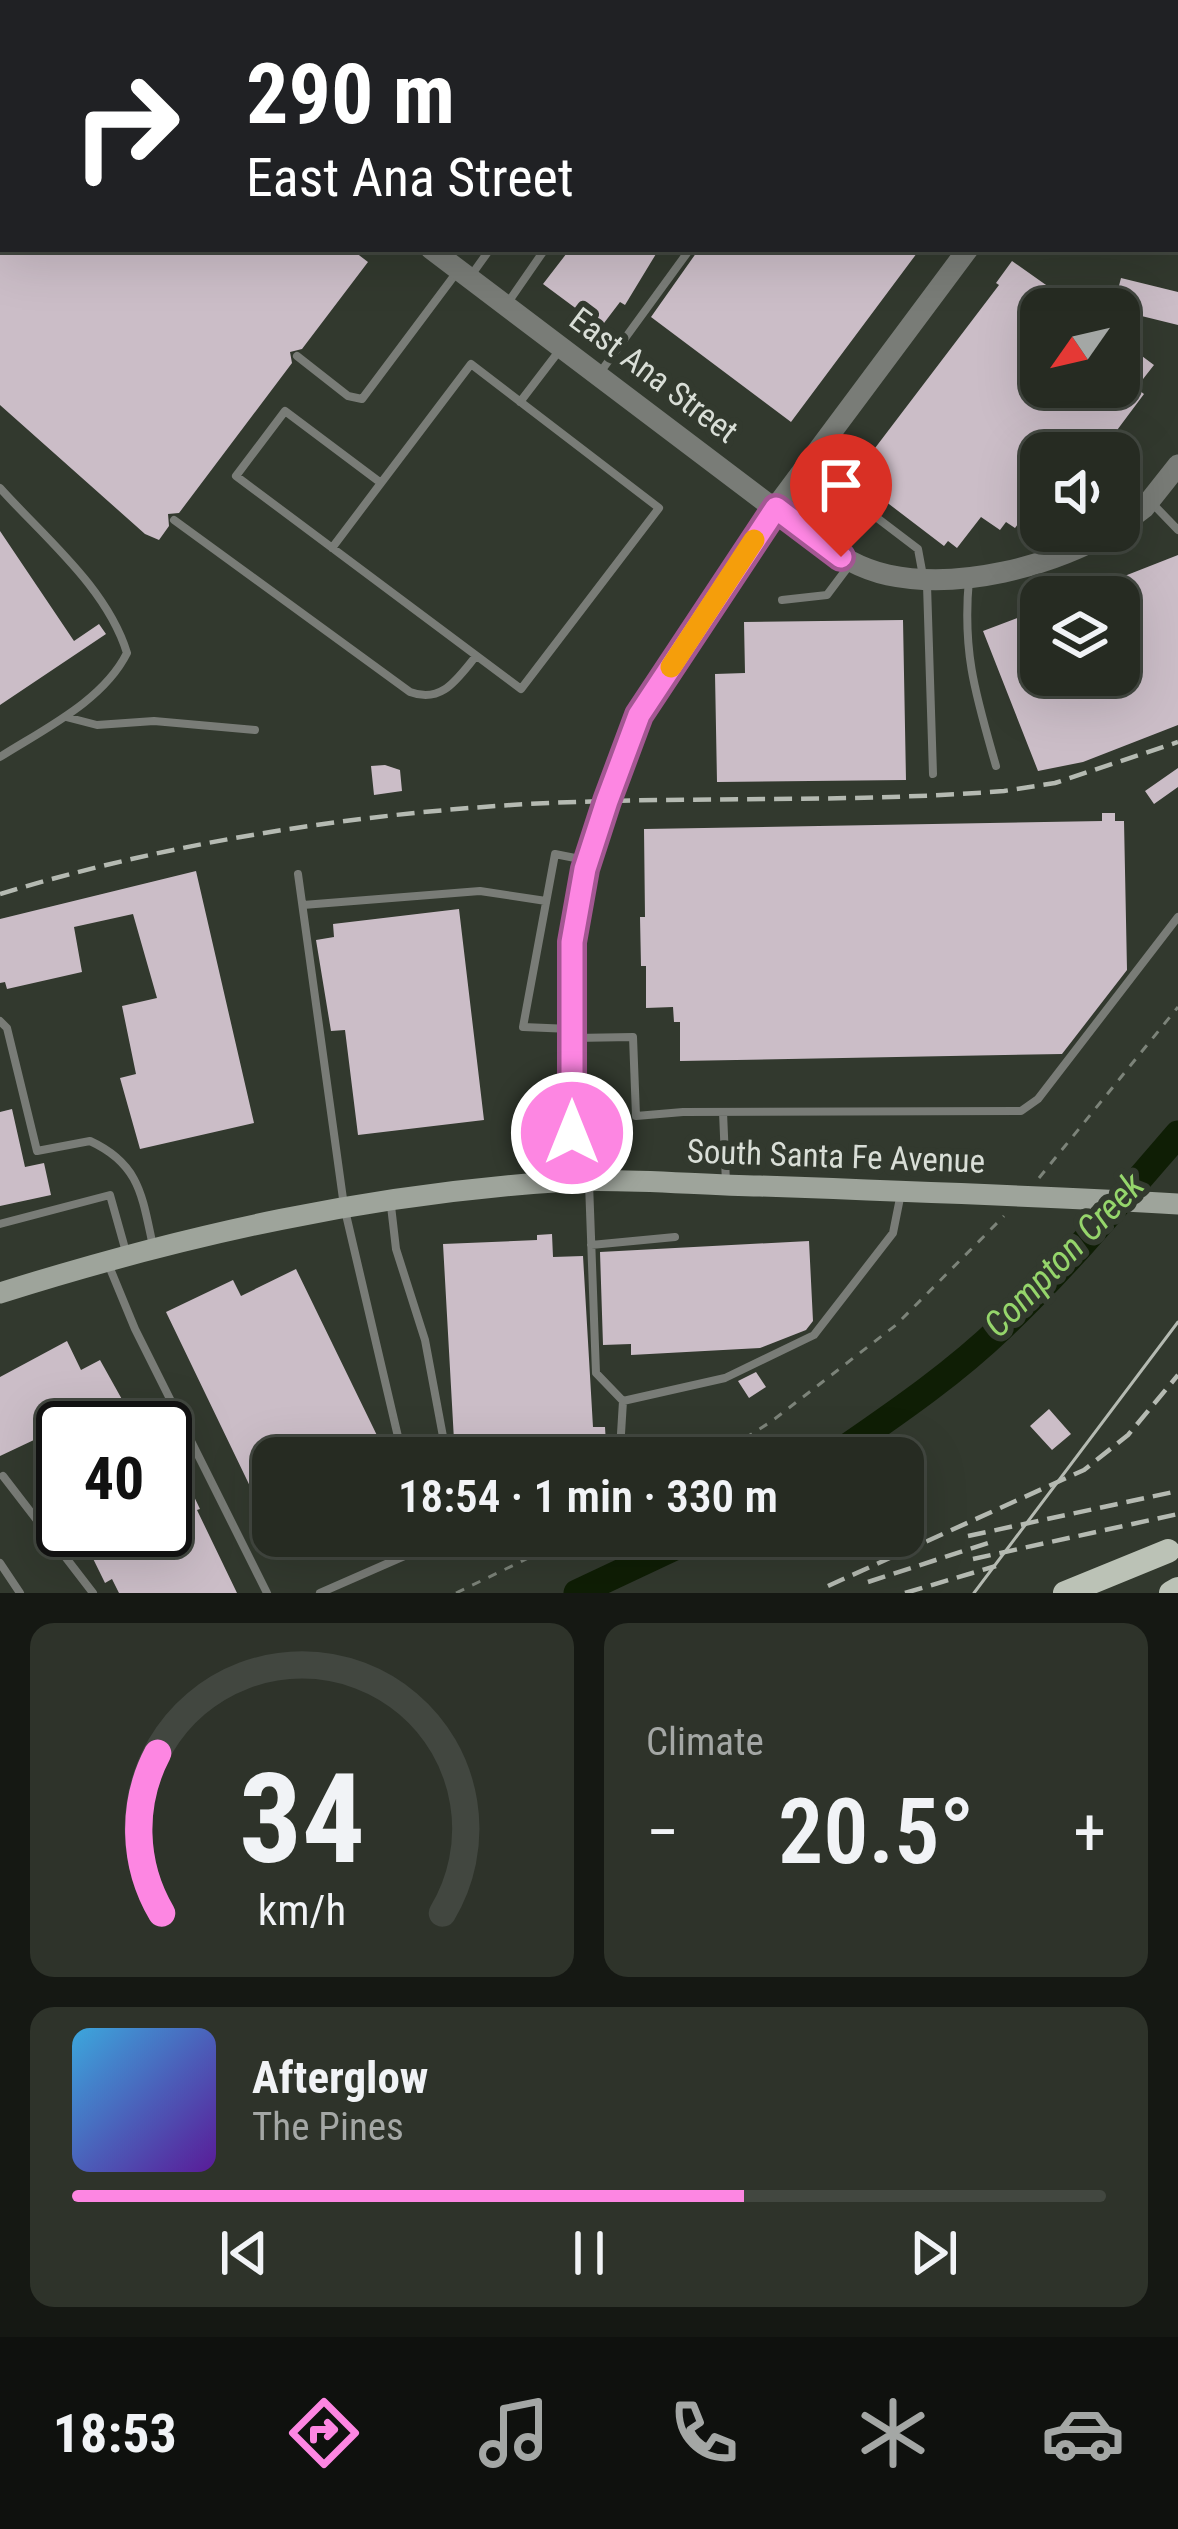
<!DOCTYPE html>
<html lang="en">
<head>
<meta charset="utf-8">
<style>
  :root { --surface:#262b22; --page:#2e332a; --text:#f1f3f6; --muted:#a4a7a5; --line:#424740; --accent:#fd86e2 }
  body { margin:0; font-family:"Roboto Condensed",sans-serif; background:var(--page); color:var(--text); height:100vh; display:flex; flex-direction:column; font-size:45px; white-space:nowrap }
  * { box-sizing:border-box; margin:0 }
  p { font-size:39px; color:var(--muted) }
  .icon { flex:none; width:66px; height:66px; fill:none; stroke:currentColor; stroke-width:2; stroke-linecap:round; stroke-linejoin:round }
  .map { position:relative; height:1593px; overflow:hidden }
  .sheet { display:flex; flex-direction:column; gap:30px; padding:30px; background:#151813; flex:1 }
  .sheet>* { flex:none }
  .top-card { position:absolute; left:0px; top:0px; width:1179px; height:252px; box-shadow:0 12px 48px #0002,0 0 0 3px var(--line); background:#202124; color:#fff; overflow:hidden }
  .needle { width:78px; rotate:236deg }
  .fabs { position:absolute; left:1020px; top:288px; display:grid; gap:24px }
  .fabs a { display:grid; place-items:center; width:120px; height:120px; border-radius:24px; background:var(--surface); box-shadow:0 12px 48px #0002,0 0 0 3px var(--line); font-size:60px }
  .speed { position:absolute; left:36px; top:1401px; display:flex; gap:24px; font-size:60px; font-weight:700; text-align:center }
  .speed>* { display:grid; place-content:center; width:156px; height:156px; border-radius:50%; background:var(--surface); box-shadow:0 12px 48px #0002,0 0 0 3px var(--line); line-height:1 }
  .speed .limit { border:6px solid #111; border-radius:18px; background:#fff; color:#111 }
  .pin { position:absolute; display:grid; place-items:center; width:102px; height:102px; color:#fff; margin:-123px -51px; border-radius:50% 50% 50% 0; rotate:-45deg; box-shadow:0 0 12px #0007 }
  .pin .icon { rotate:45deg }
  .me { position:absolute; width:132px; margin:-66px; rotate:0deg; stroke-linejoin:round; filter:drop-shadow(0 0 9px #0008) }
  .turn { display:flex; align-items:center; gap:42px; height:252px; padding:0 48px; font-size:54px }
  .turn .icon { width:156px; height:156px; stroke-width:2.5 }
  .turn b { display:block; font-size:84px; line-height:102px }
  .big { font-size:90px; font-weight:600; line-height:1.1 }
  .sheet .tile { flex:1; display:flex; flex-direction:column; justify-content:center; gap:18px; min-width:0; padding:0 42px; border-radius:24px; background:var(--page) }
  .sheet .dial { align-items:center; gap:0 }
  .dial svg { height:312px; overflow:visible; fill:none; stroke:var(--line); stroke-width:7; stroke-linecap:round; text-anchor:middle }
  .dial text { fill:var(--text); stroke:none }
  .song { display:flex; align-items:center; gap:36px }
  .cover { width:144px; height:144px; border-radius:18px; background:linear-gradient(135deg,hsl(200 70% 55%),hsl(270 70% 35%)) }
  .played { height:12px; border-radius:6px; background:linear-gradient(90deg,var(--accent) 65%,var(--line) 65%) }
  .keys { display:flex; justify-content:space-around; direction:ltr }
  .heat { display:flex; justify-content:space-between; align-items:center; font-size:66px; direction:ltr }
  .sheet .tiles { flex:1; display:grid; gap:30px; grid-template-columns:1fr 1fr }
  .tile:last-child { grid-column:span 2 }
  .trip { position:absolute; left:252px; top:1437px; width:672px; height:120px; border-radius:24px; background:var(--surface); box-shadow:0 12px 48px #0002,0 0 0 3px var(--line); font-weight:600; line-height:120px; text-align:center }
  .tabs { display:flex; height:192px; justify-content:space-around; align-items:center; background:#0f110e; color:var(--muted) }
  .tabs .icon { width:84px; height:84px }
  .tabs .selected { color:var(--accent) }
  .tabs b { font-size:54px; color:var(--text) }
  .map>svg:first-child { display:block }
</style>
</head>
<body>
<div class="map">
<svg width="1178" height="1593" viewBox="0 0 1178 1593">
  <rect width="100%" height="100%" fill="#32392e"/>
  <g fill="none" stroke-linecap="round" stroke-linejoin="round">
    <!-- river -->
    <path stroke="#0f1e05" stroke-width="27" d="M831,1458C890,1417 950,1377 1002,1327C1065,1267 1121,1200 1178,1134
      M577,1593L698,1536"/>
  </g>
  <!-- building -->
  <path fill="#cbbdc7" d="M0,249H351L368,262L302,349L290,352L292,363L179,513L168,514L169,526L159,540L145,534L0,405Z
    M570,249H659L625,305L620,302L601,327L543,284Z
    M699,249H920L791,422L651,317Z
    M1012,261L1080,309H1041V387H1119V339L1154,365L1136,388L1144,394L1100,453H1041V527L1025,515L1015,528L1006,522L1000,530L981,517L957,548L948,541L944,546L885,501L881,507L860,491L864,485L853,477L999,285L996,283Z
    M1121,278L1178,292V325L1113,309Z
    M0,531L74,641L99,624L106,634L0,705Z
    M1178,555V725L1083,762L1038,771L983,631L1041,609V675H1119V597H1071Z
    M903,620L906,780L717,782L715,674L745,673L744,622Z
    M385,765L400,770L402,791L374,795L371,766Z
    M1178,768V787L1154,804L1145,791Z
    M1102,813H1115V821H1124L1127,970L1062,1054L680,1061V1022H674L673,1007L646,1008V966H641L640,917H645L644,829L1102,821Z
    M196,871L254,1123L140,1149L120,1078L136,1074L122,1006L157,998L133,914L74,927L82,972L7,989L5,982L0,983V919Z
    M459,909L484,1120L358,1135L345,1030L331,1031L316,940L334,937L333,924Z
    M12,1109L25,1167L44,1163L51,1195L0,1206V1112Z
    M552,1234L553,1257L583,1256L593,1427H605L606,1444H599V1451L594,1453L455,1458L443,1244L537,1240V1235Z
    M809,1241L813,1321L806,1330L760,1348L631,1355V1344L603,1345L600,1252Z
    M296,1269L388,1458H273V1534L166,1312L233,1280L241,1296Z
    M67,1341L81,1370L100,1360L138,1428H63V1495L36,1439L0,1456V1377Z
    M756,1372L766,1387L749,1398L738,1381Z
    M1049,1409L1071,1434L1052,1450L1030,1426Z
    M165,1436L200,1509L197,1510L237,1593H119L112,1579L105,1583L79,1530H165Z
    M274,1536H321L283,1555Z"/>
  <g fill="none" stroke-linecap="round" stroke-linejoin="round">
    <!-- path -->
    <path stroke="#7c8379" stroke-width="3" stroke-dasharray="9 9" stroke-linecap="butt" d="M1039,1178L1178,1007
      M714,1458L772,1421L896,1325L1004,1216
      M456,1593L574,1536"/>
    <!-- service -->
    <path stroke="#797c77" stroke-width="8" d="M4,0L8,3
      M35,3L38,0
      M202,3L205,0
      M809,3L812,0
      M1094,3L1096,0
      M0,51L3,47
      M1176,53L1178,54
      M0,130L3,126
      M470,277L490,249
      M507,304L545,249
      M297,356L348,396L362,399L457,272
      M599,374L690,249
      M520,402L559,351
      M0,488C45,538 107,588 127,653C103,701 44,729 0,757
      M847,495L918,549L923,576
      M1151,502L1178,530
      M174,520L410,692C442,704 457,679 476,656
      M332,548L381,483L285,411L236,476L521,689L659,508L471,364L381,483
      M969,579C962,653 976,696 996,766
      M927,585L933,774
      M782,600L827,595L851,563
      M66,717L97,725L154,721L255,730
      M298,874L344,1206L403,1458
      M303,905L480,891L546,901
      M0,1021L7,1028L37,1151L90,1141C140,1164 142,1196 153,1246
      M571,1029L523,1027L555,854L585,860
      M574,1038L633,1037L636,1116L683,1112L1021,1111L1038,1099L1178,917
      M723,1112L726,1183
      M589,1183L596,1373L623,1401L725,1378L814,1335L893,1233L901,1193
      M391,1206L396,1249L425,1340L447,1458
      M0,1224L110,1195L126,1252
      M591,1245L675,1237
      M109,1266L135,1329L267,1593
      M613,1458L620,1450L623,1401
      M3,1476L93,1593
      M0,1563L20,1593
      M320,1593L425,1547L422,1536"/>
    <!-- tertiary -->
    <path stroke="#797c77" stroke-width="21" d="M99,0L103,3
      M1152,3L1154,0
      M431,249L813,538C836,554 860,569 888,575C959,590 1050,567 1112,531
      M1119,527L1144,508L1178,465
      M573,1181L572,942L585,869L639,715L775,508L968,249"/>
    <!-- secondary -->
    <path stroke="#9ea49b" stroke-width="21" d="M0,1293C187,1234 373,1193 569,1181C632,1178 697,1185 760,1186C900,1191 1039,1196 1178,1204"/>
    <!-- primary -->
    <path stroke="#bbc2b6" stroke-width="24" d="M1065,1593L1168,1551
      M1171,1593L1178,1589"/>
    <!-- tram -->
    <path stroke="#b5bab2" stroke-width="3" d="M974,1593L1178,1322"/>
    <!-- rail -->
    <path stroke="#b5bab2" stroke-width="4.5" stroke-dasharray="18 9" stroke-linecap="butt" d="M0,894C164,844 340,816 511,805C675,795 840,804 1004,791L1055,783L1178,742
      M968,1536L1178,1491
      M973,1559L1178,1514
      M868,1582L988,1543
      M828,1586L1084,1470L1128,1435L1178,1375
      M905,1593L996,1566"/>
  </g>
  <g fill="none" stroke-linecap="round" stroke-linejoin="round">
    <!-- route casing -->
    <g stroke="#a45793" stroke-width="30">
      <path id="route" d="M572,1133V942L585,869L607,801L639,715L776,508L841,557"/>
    </g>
    <!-- route -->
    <use href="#route" stroke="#fd86e2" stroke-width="21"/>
    <!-- slow -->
    <path stroke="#f59e0b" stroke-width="21" d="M671,667L754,540"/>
  </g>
  <g text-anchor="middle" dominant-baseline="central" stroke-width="12" stroke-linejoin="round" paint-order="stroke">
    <!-- street labels -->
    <g font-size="33" fill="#d9ded7" stroke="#32392e">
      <text transform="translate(654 375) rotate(37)">East Ana Street</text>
      <text transform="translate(836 1156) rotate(2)">South Santa Fe Avenue</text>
    </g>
    <!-- water labels -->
    <g font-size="36" font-style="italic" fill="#95d56b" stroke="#32392e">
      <text transform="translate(1064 1255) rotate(-46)">Compton Creek</text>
    </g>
  </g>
</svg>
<div class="fabs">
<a><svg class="needle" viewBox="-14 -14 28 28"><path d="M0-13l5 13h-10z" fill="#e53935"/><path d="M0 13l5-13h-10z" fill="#a4a7a5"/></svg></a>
<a><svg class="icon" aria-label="sound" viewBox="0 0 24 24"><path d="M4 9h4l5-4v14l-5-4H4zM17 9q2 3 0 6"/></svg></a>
<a><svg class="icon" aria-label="layers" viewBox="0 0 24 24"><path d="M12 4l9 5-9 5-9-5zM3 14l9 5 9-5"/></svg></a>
</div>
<div class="speed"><div class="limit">40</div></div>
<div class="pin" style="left:841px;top:557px;background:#d93025"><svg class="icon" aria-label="arrive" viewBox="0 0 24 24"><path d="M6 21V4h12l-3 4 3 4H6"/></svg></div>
<svg class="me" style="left:572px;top:1133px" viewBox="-20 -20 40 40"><circle r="17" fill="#fd86e2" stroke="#fff" stroke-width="3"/><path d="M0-11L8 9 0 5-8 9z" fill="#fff"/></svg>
<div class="trip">18:54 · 1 min · 330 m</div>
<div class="top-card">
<div class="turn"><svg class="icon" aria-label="right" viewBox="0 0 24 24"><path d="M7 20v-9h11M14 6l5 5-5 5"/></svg><div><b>290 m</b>East Ana Street</div></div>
</div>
</div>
<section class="sheet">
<div class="tiles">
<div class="tile dial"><svg viewBox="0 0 100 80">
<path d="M14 69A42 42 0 1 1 86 69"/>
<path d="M14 69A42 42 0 0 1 13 28" stroke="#fd86e2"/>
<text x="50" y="56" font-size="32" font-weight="700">34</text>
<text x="50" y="72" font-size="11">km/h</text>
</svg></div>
<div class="tile"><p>Climate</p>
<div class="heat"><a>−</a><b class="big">20.5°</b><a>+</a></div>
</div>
<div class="tile">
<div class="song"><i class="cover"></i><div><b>Afterglow</b><p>The Pines</p></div></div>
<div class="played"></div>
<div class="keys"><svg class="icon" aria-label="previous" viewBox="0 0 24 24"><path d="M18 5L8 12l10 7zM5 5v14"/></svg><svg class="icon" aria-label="pause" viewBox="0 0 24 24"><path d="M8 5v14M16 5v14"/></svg><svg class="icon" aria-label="next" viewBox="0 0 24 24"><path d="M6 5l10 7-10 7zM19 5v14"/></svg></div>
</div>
</div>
</section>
<nav class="tabs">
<b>18:53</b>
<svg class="icon selected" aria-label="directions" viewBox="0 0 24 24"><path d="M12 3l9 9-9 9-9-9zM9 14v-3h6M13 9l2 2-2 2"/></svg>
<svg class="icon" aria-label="music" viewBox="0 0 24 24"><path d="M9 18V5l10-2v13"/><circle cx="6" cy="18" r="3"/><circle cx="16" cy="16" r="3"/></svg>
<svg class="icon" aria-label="phone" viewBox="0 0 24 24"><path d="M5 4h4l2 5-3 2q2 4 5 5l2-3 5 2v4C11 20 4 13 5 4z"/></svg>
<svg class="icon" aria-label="climate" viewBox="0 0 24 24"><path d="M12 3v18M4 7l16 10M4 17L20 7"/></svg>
<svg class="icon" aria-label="car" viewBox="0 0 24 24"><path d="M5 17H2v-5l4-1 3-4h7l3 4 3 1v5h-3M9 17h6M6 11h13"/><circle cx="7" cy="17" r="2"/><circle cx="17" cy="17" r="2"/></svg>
</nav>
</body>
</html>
